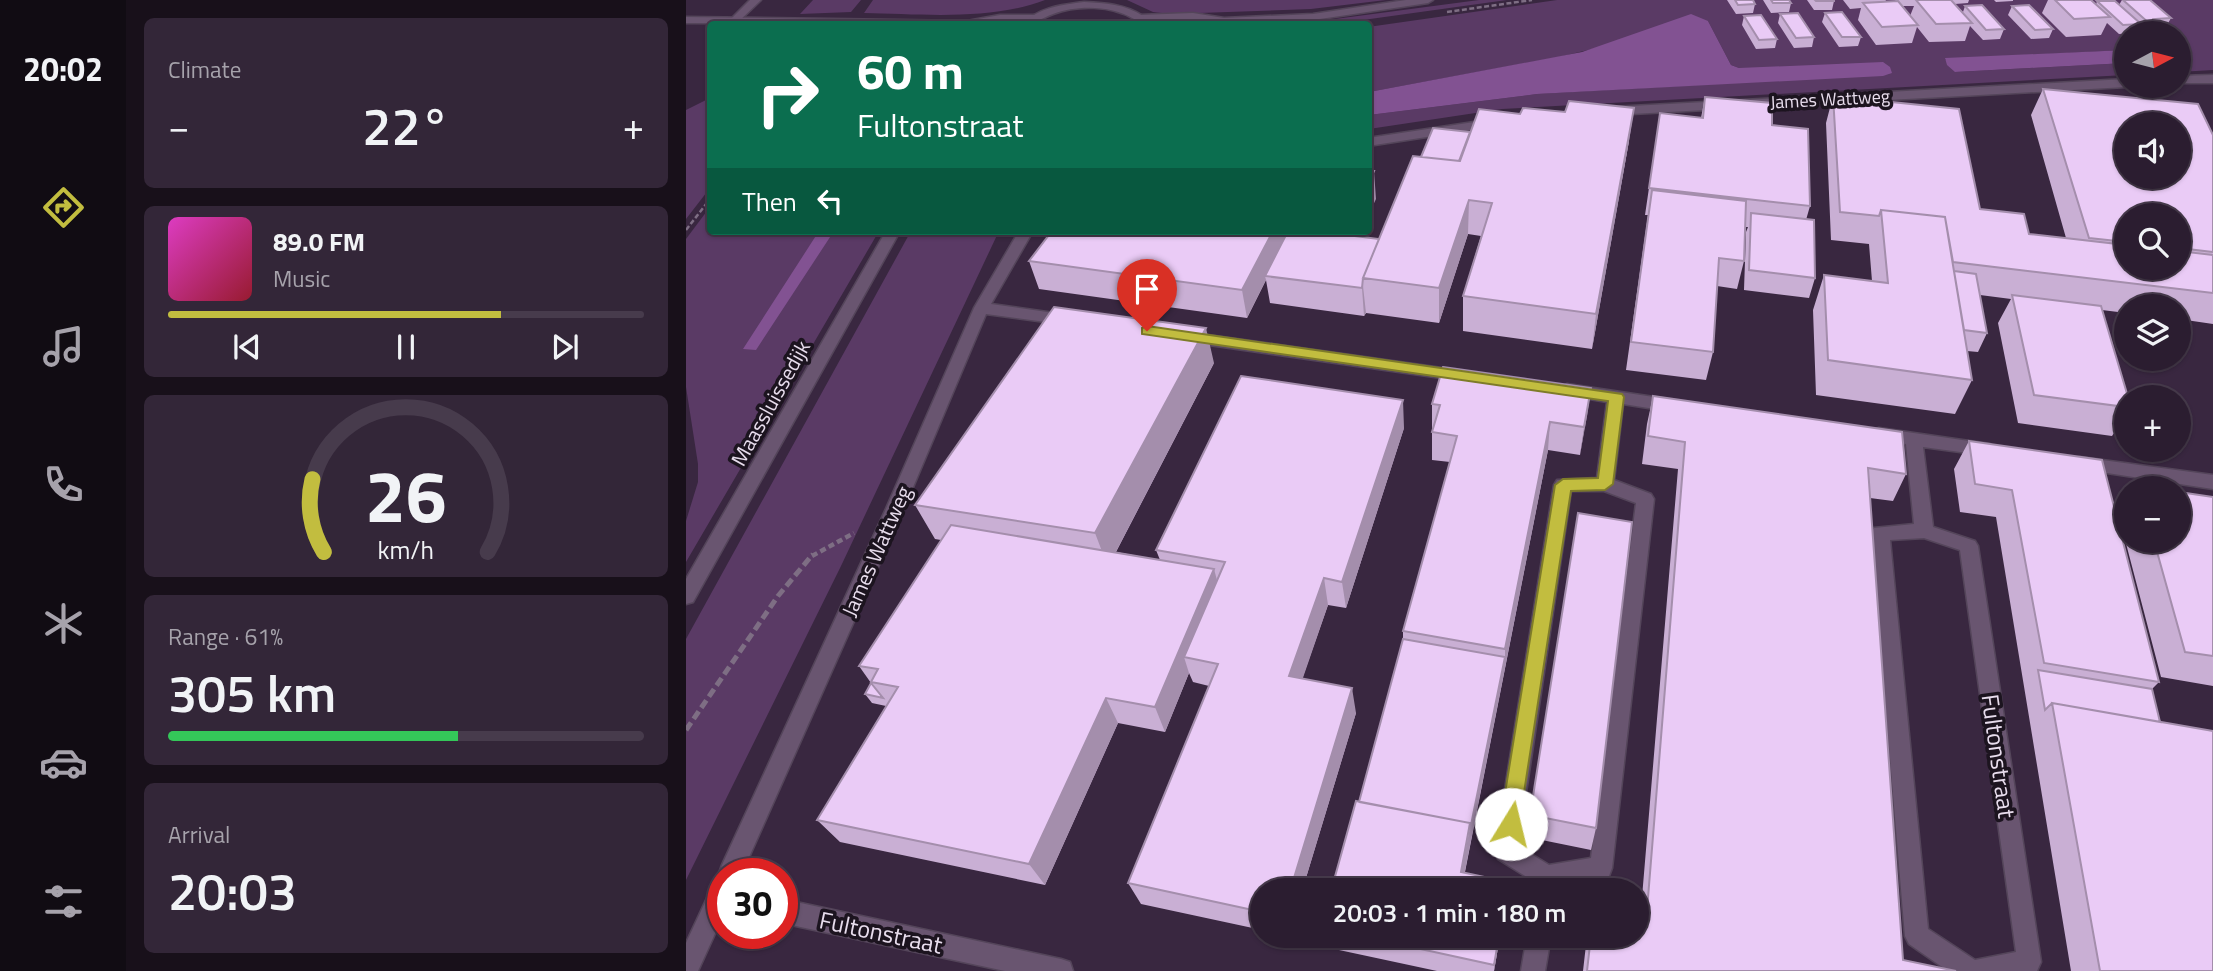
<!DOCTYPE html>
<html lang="en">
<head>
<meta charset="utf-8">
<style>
  :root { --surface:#2b1d30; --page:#332638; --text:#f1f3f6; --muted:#a6a2ab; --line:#473b4c; --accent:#c2bd3f }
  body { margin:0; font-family:"Titillium Web",sans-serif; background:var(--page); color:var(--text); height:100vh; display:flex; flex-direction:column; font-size:26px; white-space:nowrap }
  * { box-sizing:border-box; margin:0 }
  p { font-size:23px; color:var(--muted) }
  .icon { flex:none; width:38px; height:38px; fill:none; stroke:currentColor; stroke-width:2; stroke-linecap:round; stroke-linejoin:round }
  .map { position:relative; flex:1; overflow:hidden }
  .sheet { display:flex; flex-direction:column; gap:18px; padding:18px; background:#18101a; width:560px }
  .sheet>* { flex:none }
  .hud { position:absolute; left:21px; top:21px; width:665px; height:214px; border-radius:7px; box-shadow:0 2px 5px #0004,0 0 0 2px var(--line); background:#0b6e4f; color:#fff; overflow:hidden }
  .needle { width:46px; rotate:83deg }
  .buttons { position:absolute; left:1428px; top:21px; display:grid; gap:14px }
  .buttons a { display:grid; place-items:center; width:77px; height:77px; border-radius:50%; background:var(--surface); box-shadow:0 2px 5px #0004,0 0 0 2px var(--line); font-size:35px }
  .speed { position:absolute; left:21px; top:858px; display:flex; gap:14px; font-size:35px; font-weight:700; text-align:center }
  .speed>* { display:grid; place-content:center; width:91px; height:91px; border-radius:50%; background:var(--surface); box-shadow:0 2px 5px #0004,0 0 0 2px var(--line); line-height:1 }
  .speed .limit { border:10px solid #d22; background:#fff; color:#111 }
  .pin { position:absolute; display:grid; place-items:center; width:60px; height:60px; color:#fff; margin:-72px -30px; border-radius:50% 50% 50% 0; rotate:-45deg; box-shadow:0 0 7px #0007 }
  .pin .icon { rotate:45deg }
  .me { position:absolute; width:77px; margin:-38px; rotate:9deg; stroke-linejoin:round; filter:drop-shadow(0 0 5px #0008) }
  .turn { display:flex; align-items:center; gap:24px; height:147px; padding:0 35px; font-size:32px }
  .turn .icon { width:91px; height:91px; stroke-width:2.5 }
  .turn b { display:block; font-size:49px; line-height:60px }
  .then { display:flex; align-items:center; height:66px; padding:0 35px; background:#0003; gap:14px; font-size:26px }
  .big { font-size:52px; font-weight:600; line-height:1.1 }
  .sheet .widget { flex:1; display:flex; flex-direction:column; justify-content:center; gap:10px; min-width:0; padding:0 24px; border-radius:10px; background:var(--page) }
  .sheet .dial { align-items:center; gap:0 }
  .dial svg { height:182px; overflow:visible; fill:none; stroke:var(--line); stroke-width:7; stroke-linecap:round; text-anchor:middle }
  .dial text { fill:var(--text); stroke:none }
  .song { display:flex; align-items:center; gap:21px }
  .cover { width:84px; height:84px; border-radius:10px; background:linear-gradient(135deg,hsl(310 70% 55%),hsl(350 70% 35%)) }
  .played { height:7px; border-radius:4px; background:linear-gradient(90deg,var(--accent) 70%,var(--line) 70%) }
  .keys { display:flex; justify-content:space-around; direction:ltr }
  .heat { display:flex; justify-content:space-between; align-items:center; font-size:38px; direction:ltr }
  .charge { height:10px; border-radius:5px; background:linear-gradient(90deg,#34c759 61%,var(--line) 0) }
  .trip { position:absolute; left:564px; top:878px; width:399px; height:70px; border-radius:35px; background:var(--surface); box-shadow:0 2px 5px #0004,0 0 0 2px var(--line); font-weight:600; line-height:70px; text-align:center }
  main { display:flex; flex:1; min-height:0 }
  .menu { display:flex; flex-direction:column; width:126px; justify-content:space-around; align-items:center; background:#110c13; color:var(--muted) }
  .menu .icon { width:49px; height:49px }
  .menu .selected { color:var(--accent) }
  .menu b { font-size:32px; color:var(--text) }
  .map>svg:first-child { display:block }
</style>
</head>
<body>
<main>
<nav class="menu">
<b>20:02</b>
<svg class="icon selected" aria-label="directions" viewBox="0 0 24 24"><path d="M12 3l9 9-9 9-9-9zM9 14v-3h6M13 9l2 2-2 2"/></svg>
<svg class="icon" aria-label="music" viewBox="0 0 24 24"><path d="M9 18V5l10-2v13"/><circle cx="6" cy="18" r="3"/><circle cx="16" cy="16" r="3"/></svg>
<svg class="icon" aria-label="phone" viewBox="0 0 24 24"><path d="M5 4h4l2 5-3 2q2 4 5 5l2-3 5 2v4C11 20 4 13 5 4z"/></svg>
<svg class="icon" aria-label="climate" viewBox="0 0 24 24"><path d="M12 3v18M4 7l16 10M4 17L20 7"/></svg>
<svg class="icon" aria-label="car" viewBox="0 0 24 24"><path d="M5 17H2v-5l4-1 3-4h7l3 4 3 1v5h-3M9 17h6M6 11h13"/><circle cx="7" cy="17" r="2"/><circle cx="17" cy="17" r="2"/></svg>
<svg class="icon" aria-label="filters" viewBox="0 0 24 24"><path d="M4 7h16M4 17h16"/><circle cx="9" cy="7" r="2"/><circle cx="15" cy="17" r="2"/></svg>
</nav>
<section class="sheet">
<div class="widget"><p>Climate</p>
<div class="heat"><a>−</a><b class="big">22°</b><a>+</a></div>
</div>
<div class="widget">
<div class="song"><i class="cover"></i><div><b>89.0 FM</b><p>Music</p></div></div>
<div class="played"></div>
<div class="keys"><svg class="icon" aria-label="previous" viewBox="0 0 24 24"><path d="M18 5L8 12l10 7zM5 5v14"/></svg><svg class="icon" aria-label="pause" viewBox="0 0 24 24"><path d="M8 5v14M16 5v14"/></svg><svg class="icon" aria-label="next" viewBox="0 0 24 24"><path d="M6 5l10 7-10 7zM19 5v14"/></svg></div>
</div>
<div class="widget dial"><svg viewBox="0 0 100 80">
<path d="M14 69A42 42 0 1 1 86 69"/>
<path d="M14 69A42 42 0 0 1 9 37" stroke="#c2bd3f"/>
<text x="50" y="56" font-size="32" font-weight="700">26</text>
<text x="50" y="72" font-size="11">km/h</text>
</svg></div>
<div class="widget"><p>Range · 61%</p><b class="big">305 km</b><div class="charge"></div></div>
<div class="widget"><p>Arrival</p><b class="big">20:03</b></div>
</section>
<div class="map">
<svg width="1527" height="971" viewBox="0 0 1527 971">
  <rect width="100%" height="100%" fill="#392740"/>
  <!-- green -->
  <path fill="#5a3a65" d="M127,0H175L165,12L114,14Z
    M187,0H359C306,21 234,14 178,13Z
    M441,0H700L625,9L484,14L467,12Z
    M793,0H821L648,24H611Z
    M871,0H1527V70L1493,72V33H1440V50L1259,59L1270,72L1440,63V75L816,109L683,129V115L851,94L1204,74L1053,68L1045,65L1022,21L873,57L683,92L682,27Z
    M24,98V188L0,219V110Z
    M24,207V231H193L0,562V521L12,482V464L0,387V239Z
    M225,231H313L155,566L0,880V639Z"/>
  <!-- water -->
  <path fill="#825292" d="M1005,14L1022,21L1045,65L1053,68L1197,62L1204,67L1206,73L1197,76L851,94L683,115V92L896,52Z
    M1440,50V63L1269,72L1261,65L1259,58Z
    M133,231H148L70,350L57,349Z"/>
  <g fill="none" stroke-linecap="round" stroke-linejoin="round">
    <!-- service casing -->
    <g stroke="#54455a" stroke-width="3">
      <path id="service" d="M64,0H75L51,23H45V19Z"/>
    </g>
    <!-- minor casing -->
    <g stroke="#54455a" stroke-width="3">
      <path id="minor" d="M720,0H747L742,3L627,20L515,24L519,21H453L448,18L453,15L507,13L538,18L627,14Z
        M314,15H348L353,18C343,25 311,22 296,24L0,23V17L281,21Z
        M1527,75V83H1493V76Z
        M1440,79V86H1443L1440,87L927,115L921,111L927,107Z
        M808,119L812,120V126L682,146V138Z
        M333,231H347L305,304L382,315L390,320L382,325L300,314L217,511L56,873H37V916L12,971H0V943L29,881L35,878L33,873L36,865L199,511L288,308Z
        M500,332L777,371L785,376L777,381L495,341L492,337L495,333Z
        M881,384L988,400L996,406L988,412L937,404L928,480L965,494L968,499L926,868L923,876L871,887V891H847L849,882L812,859L809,851L868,485L871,480L911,478L921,402L875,394L873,390ZM885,491H918L950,503L905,858L863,865L832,846Z
        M1193,428L1304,444L1312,450L1304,456L1237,447L1247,527L1289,541L1292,546L1355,962L1351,971H1262L1223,944L1219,936L1185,533L1188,528L1228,524L1220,444L1187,438L1185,434L1187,430ZM1238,538L1274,550L1330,952L1289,960L1242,929L1204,540Z
        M1394,457L1527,475V489L1388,468L1385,463L1388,458Z
        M96,899L375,959L384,962L387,971H319L96,923Z
        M841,936H865L859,971H835Z"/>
    </g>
    <!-- tertiary casing -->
    <g stroke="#54455a" stroke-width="3">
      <path id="tertiary" d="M398,2C419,3 439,4 457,16L458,24H448V19C425,5 391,5 367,14C355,18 349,25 337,24C353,7 376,5 398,2Z
        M200,231H214L7,602L0,604V579Z"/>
    </g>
    <!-- path-far2 -->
    <path stroke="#7e6e84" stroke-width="2.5" stroke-dasharray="5 2.5" stroke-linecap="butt" d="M761,12L846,0
      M0,230L24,199"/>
    <!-- path-far1 -->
    <path stroke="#7e6e84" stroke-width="4.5" stroke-dasharray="6 3.5" stroke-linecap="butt" d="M126,556L168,533"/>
    <!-- path -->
    <path stroke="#7e6e84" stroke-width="5" stroke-dasharray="9 4.5" stroke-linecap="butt" d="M0,730L92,596L127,554"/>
    <!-- service -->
    <use href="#service" fill="#695570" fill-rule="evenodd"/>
    <!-- minor -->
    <use href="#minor" fill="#695570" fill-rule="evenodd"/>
    <!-- tertiary -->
    <use href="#tertiary" fill="#695570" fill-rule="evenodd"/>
  </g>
  <!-- wall -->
  <path fill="#c9afd4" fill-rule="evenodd" d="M1041,0H1067L1069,4L1067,13L1050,14Z
    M1077,0H1103L1105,3L1103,12L1085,13Z
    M1121,0H1148V1L1146,10H1128Z
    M1157,0H1200L1199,2L1210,1L1209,0H1283L1282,3L1269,4L1277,12L1279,6L1318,29L1314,39L1297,40L1284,26L1279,41L1243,42L1231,27L1226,43L1190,45L1172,20L1175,8L1164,9ZM1216,6H1228L1224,16Z
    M1308,0H1327V1L1310,2Z
    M1362,0H1405L1410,5L1411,1L1433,5L1436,0H1464L1485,18L1480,27L1471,28L1469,33H1460L1453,27L1450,33L1433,34L1421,23L1415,35L1380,37L1356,13Z
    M1326,6L1367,29L1363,38L1345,39L1322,15Z
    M1139,13L1175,37L1172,46L1153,47L1136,22Z
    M1094,14L1128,37L1126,47L1108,48L1092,23Z
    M1058,16L1091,39L1089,48L1070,49L1056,25Z
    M1357,89L1527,135V324L1493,319V306H1440V313L1416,310L1440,397V415L1426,436L1332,423L1312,323L1325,299L1294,295L1301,333L1292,352L1281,351L1286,380L1269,414L1130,395L1127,310L1138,275L1186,281L1183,244L1145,240L1140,123L1147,96L1294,209L1343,234L1380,238L1345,115ZM1440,215H1493V268H1440Z
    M1019,97L1086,125L1124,206L1120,220L1129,278L1123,298L1058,290L1060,232L1062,227H1059L1058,261L1051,289L1031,286L1027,352L1020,380L940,370L962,215H959L974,113L1015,118Z
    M784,132L943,141L906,349L777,331V296L795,236L782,234L753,323L680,313L678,316L584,303L580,280L561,318L353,289L343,261L366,231H676L674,236L693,239L735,157Z
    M528,363L430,552L474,560L470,550L718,428L660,608L642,605L616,679L670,713L616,891H576V930L455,904L442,883L523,686L507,682L503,673L479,732L432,723L359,885L154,842L131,820L200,706L186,703L179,694L185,683L173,666L255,540L249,539L229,505Z
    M905,388L894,455L862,450L779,872L645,891L673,802L717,639V631L764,462L746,460V404Z
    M967,396L1220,474L1207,501L1184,498L1217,960L1270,971H897L901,936H950L955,909L992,469L956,464L961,424Z
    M1283,441L1416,460L1473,682L1466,689L1527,971H1385L1310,517L1274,512L1268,469Z
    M1527,497V686L1475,677L1432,513L1440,502V541H1493Z
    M844,815L910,828L905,850L841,837Z
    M637,936H814L808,971H751L639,947Z"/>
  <!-- shaded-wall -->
  <path fill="#a48eac" d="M948,108L943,141L906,349L910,314Z
    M688,171L690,199L682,216V185Z
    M783,200L782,234L753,323V288Z
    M587,231H605L579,276L580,280L561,318L556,290Z
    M662,231H676L663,262L660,235Z
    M677,286L680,313L678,316L676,288Z
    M520,328L528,363L422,567L409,533Z
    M905,388L901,416L894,455L898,427Z
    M717,400L718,428L660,608L656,582Z
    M864,422L862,450L775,891V872L819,657V649Z
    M528,569L535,595L498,657L503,673L479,732L469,707Z
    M638,578L642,605L609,701L603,676Z
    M666,688L670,713L616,891H604Z
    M420,698L432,723L359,885L343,864Z
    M813,936H814L808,971V965Z"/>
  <!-- building -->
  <path fill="#eacbf6" stroke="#a48eac" stroke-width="2" fill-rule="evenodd" d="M1049,0H1067L1069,4L1052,5Z
    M1085,0H1103L1105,3H1087Z
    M1129,0H1148V1H1130Z
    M1230,0H1265L1286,23L1250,24Z
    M1369,0H1405L1424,17L1388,19Z
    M1437,0H1464L1485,18L1468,19L1473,24H1464Z
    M1212,1L1232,25L1196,27L1177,3Z
    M1411,1H1429L1455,24L1437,25Z
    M1296,5L1318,29L1300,30L1279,6Z
    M1343,5L1367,29L1349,30L1326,6Z
    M1156,12L1175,37H1156L1139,13Z
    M1112,13L1128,37L1110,38L1094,14Z
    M1075,15L1091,39L1073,40L1058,16Z
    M1357,89L1512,104L1527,135V252L1493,248V215H1440V242L1403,238ZM1440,124H1493V177H1440Z
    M1147,96L1273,109L1294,209L1338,214L1343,234L1440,245V268H1493V251L1527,255V293L1267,262L1259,217L1195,210L1193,216L1154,212Z
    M1019,97L1086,103V125L1122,129L1124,206L963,188L974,113L1017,118Z
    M883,101L948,108L910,314L777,296L806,203L783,200L753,288L677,278L727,156L774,161L793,109L834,114L837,108L879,112Z
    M747,128L784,132L773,161L735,157Z
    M682,171H688L682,185Z
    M966,190L1060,201L1058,261L1033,258L1027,352L945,342Z
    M1195,210L1259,217L1286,380L1142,360L1138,275L1202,283Z
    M1065,213L1128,220L1129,278L1063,270Z
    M366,231H587L556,290L343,261Z
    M602,231H662L660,235L693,239L677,278L676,288L579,276Z
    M1268,271L1290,274L1301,333L1278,330Z
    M1326,295L1415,306L1442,397H1440V407L1348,395Z
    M368,307L520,328L409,533L229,505Z
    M757,367L905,388L898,427L864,422L819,649L717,631L771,436L746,432L754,405L746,404Z
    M555,376L717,400L656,582L638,578L603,676L666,688L604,891H576V912L442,883L532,664L498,657L539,562L470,550Z
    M967,396L1216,432L1220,474L1182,468L1217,960L1270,971H901L905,936H950V908L961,910L999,442L962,436Z
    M1283,441L1416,460L1473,682L1358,663L1326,490L1289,484Z
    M1452,486L1469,488H1453Z
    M1493,492L1527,497V656L1499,652L1468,541H1493Z
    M892,513L946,522L910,828L844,815Z
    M265,525L528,569L469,707L420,698L343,864L131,820L212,687L185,682L192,669L173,666Z
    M717,639L819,657L784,830V823L673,802Z
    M1352,670L1466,689L1474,722L1366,703L1359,710Z
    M185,683L197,698L179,694Z
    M1366,703L1527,731V971H1414Z
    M670,801L784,823L775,872L822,882L821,891H645Z
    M675,936H813L808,965Z"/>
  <!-- route -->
  <path fill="#c2bd3f" stroke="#7e7b29" stroke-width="2" d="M461,326L936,394L938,397L927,484L919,490L885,491L832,831L825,834L817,831L814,824L869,485L877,479L912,478L922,401L456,334V328Z"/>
  <g text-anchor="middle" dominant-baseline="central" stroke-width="7" stroke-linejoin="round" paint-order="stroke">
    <!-- far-street labels -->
    <g font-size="18" fill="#e8dded" stroke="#1c141f">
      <text transform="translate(1144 99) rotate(-3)">James Wattweg</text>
    </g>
    <!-- street labels -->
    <g font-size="21" fill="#e8dded" stroke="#1c141f">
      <text transform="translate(84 403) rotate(-61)">Maassluissedijk</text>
      <text transform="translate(190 551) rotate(-66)">James Wattweg</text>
    </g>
    <!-- near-street labels -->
    <g font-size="24" fill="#e8dded" stroke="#1c141f">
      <text transform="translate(1313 756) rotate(82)">Fultonstraat</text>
      <text transform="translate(195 932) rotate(12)">Fultonstraat</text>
    </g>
  </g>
</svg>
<div class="buttons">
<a><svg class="needle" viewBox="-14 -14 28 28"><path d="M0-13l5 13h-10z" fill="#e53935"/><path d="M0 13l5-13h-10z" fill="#a6a2ab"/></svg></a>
<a><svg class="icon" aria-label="sound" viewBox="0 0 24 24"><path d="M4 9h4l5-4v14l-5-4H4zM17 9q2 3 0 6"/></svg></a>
<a><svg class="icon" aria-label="search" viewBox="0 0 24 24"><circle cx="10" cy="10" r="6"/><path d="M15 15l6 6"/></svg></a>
<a><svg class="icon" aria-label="layers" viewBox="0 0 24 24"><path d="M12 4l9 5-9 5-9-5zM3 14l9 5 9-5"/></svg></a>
<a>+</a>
<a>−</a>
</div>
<div class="speed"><div class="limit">30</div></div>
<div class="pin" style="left:461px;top:331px;background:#d93025"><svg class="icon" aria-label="arrive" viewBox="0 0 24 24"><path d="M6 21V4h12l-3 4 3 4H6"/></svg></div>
<svg class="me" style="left:825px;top:824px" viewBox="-20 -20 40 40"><circle r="19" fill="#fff"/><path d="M0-13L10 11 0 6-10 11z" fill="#c2bd3f"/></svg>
<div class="trip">20:03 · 1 min · 180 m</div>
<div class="hud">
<div class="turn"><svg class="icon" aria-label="right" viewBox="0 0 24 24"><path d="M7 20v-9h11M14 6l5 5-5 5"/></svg><div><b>60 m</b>Fultonstraat</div></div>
<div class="then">Then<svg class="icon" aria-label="left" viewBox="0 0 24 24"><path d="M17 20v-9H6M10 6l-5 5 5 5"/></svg></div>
</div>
</div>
</main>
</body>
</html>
